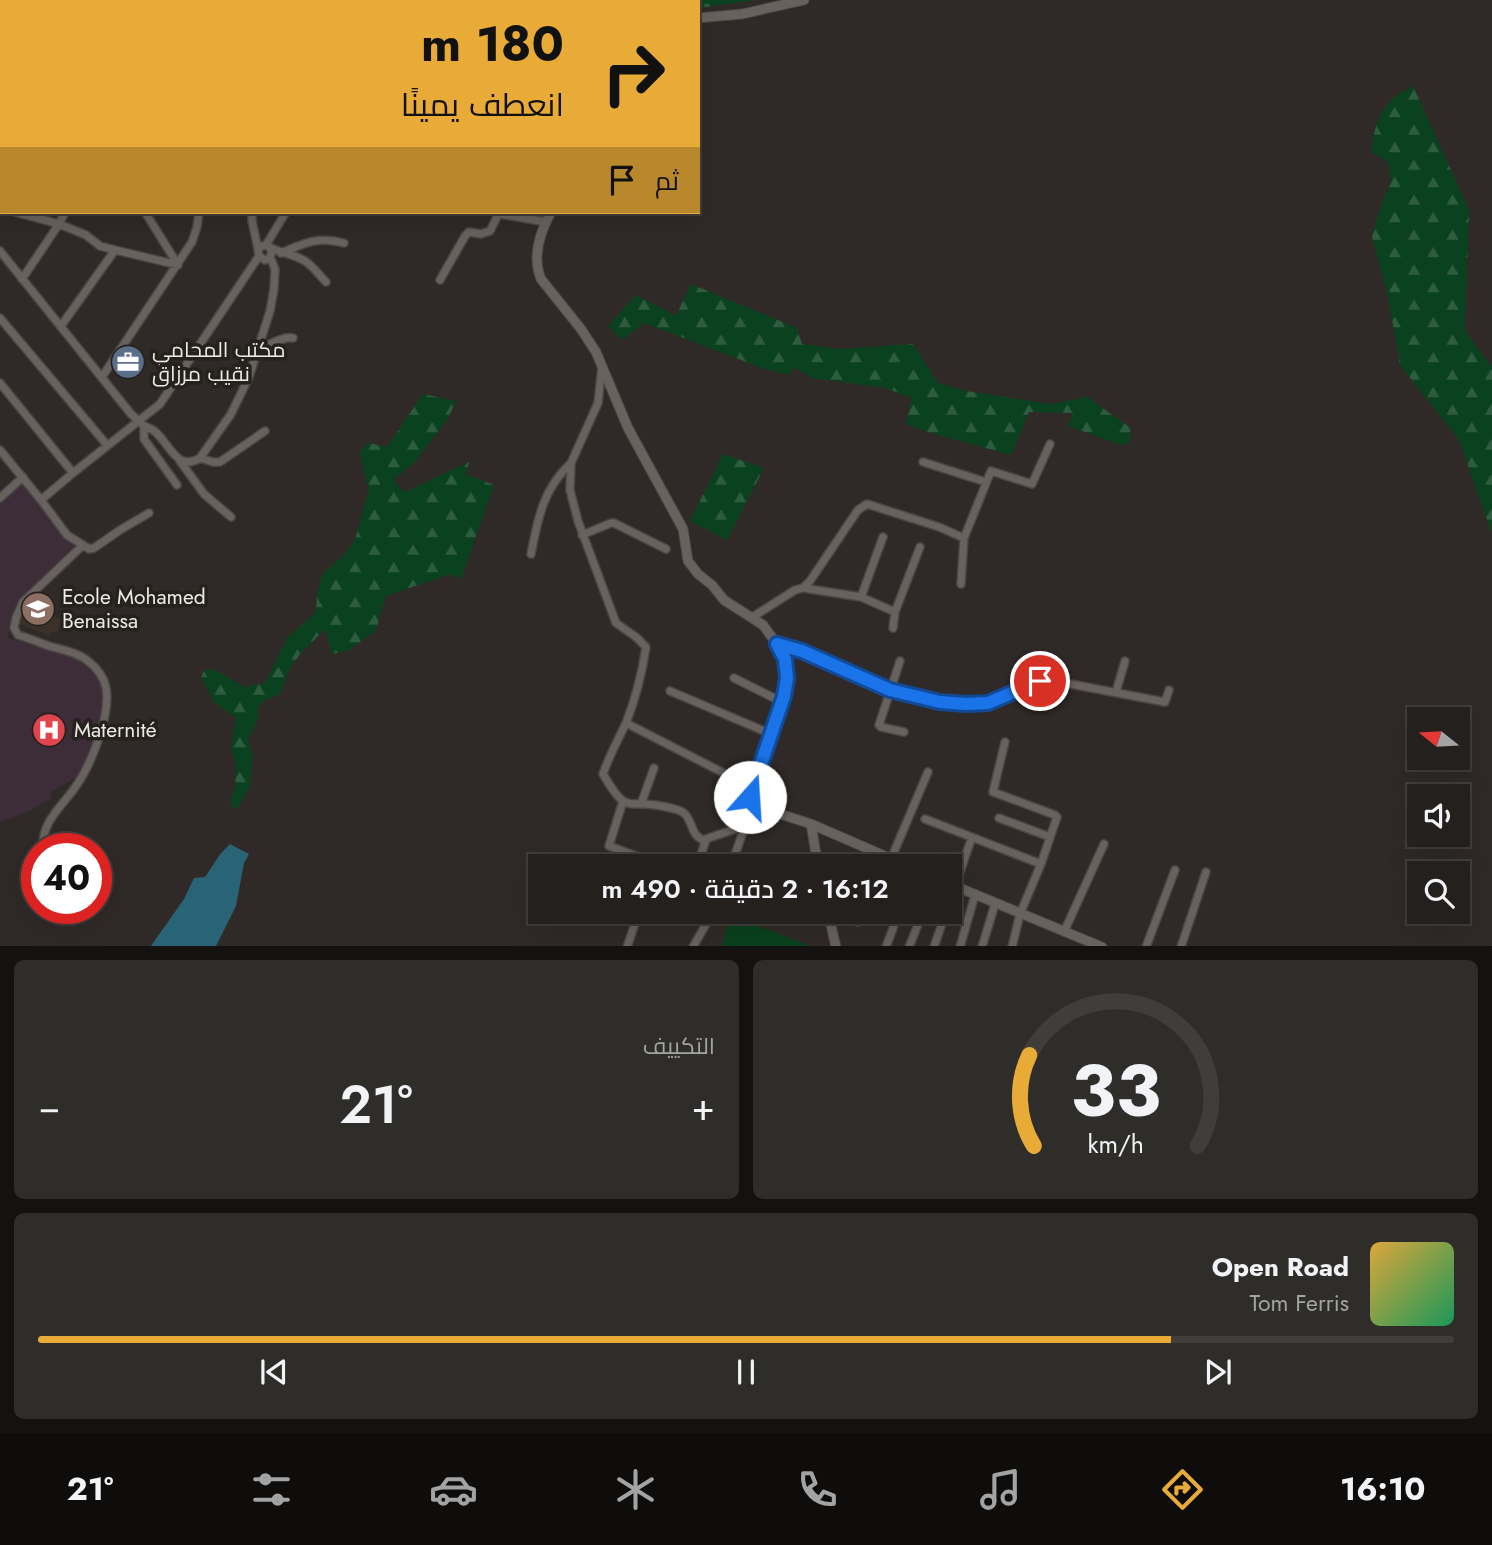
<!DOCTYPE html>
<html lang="ar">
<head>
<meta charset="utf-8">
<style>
  :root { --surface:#23201d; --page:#2f2d2a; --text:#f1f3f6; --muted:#a3a3a4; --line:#403e3b; --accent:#e8ab37 }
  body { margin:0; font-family:Jost,Cairo,sans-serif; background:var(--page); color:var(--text); direction:rtl; height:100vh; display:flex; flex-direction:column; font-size:26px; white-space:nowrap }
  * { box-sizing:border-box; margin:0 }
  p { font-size:23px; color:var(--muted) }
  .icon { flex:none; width:38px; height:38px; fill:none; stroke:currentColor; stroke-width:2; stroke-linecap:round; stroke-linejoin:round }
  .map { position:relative; height:946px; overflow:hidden; direction:ltr }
  .side { display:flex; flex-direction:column; gap:14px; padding:14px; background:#131210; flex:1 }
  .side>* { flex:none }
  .hud { position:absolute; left:0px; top:0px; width:700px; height:214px; box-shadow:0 7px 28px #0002,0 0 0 2px var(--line); direction:rtl; background:#e8ab37; color:#111; overflow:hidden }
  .needle { width:46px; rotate:288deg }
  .controls { position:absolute; left:1407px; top:707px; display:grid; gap:14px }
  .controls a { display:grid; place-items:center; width:63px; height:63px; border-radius:0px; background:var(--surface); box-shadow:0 7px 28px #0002,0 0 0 2px var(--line); font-size:35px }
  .speed { position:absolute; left:21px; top:833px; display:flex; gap:14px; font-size:35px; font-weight:700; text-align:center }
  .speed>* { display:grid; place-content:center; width:91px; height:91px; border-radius:50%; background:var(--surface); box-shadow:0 7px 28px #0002,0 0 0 2px var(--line); line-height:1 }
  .speed .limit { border:10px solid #d22; background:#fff; color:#111 }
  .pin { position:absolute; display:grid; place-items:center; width:60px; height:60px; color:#fff; margin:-30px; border:4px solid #fff; border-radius:50%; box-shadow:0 2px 7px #0007 }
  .me { position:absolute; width:77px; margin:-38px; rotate:19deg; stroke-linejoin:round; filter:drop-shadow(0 0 5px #0008) }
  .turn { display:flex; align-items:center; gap:24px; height:147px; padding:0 21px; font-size:32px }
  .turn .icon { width:91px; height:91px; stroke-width:2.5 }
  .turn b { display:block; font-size:49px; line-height:60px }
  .then { display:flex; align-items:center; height:66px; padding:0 21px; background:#0003; gap:14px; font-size:26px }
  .big { font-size:52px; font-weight:600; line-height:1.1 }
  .side .card { flex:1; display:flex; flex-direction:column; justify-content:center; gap:10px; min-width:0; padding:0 24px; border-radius:10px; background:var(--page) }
  .side .dial { align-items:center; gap:0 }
  .dial svg { height:182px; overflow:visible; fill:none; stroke:var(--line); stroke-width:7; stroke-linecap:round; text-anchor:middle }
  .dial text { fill:var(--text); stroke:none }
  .song { display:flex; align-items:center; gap:21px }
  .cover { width:84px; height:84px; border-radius:10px; background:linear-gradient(135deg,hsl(40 70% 55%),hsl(150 70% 35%)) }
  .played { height:7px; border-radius:4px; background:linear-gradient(90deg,var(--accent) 80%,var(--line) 80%) }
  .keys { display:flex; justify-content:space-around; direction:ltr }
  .heat { display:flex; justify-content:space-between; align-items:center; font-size:38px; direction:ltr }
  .side .tiles { flex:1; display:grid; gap:14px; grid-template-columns:1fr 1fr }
  .card:last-child { grid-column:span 2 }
  .trip { position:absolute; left:528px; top:854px; width:434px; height:70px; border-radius:0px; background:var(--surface); box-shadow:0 7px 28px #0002,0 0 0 2px var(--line); font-weight:600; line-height:70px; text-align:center; direction:rtl }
  .menu { display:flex; height:112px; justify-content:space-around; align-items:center; background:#0e0d0c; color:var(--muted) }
  .menu .icon { width:49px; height:49px }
  .menu .active { color:var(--accent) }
  .menu b { font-size:32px; color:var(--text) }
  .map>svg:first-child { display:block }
</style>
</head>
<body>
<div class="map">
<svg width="1492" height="947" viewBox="0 0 1492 947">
  <defs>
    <pattern id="forest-firs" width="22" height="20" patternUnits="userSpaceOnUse" patternTransform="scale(1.75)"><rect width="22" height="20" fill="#0a411e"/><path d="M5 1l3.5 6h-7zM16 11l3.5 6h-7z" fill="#2e5c3f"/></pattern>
    <pattern id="cemetery-stones" width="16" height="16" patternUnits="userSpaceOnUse" patternTransform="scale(1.75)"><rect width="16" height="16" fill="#0a411e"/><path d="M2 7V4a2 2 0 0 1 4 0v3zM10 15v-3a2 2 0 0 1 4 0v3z" fill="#2e5c3f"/></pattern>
  </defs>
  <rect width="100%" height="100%" fill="#2f2a27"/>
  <!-- built -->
  <path fill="#3a3129" d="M2,66V205H0V67Z
    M38,590L47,599L57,618L62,620L57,633L52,631L50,636L18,623L27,599L32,601Z"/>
  <!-- medical -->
  <path fill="#3d2d39" d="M22,484L76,545L22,598L14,614L7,638L73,655L83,660L97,673L101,683L103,707L101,720L83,773L50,793L52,798L29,811L0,822V503Z"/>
  <!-- grass -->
  <path fill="#0a411e" d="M730,915L810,946H722Z"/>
  <!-- forest -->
  <path fill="url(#forest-firs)" d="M1413,86L1469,210L1465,331L1492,367V534L1459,440L1400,365L1388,297L1372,237L1382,203L1391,182L1388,162L1371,152C1376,118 1381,102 1413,86Z
    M691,284L797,328L802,344L839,349L913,344L938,383L966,391L1051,404L1087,397L1131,428L1130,443L1121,445L1068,426L1073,413L1029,412L1011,455L928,432L906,424L912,398L885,388L813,378L793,367L789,375L762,368L644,323L622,340L608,326L636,295L676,316Z
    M423,394L456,401L448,418L416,461L393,480L405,492L469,462L466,474L494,485L461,579L451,574L386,596L376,630L349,650L332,654L325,629L301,653L291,666L280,694L264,701L258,707V719L248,740L253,757L250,786L238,808H233L230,802L235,787L236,766L231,747L236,718L215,703L201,678L204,670L214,669L244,687L265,683L287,638L316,612L317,595L322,576L326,570L343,556L355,540L369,489L364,473L360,452L368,443L387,447Z
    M723,454L764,468L727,540L690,521Z"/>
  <!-- cemetery -->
  <path fill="url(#cemetery-stones)" d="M614,0H756L698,8V2H614Z"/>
  <!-- water -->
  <path fill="#296476" d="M230,844L249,854L244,863L236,906L216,946H151L184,899L194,878L205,877L221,853Z"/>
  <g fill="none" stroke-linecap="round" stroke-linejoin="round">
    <!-- minor casing -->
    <g stroke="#4a4644" stroke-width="10">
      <path id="minor" d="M59,0V2
        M107,0V2
        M4,2V0
        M206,2L210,0
        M250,2L251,0
        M546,2V0
        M0,48L2,47
        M0,208H2
        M15,212L59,224L86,235L100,246L115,250
        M145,212L178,265
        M252,212V221L258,249
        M266,245L286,212
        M271,250C272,255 270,259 265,260L259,256L258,249L262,246L266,245C277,253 293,253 305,261C313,266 319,275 326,282
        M0,251L131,414C135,417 139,422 143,425C146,427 150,428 153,430C169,441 176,473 200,458L231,414L249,377L270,311L274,289L275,269L270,257
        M281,253C304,243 319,236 344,243
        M22,279L59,224L65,212
        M440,280L465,236L469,232L481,234L490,231L498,215L500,214L546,222
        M0,318L107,445
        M61,326L115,250L178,265
        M258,348C270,346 281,336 293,338
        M602,366L598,403L571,463L570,490L578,521L616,623L636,637L646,647C642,673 636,698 626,723C618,740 609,756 603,774C608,782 614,794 622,800C628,805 636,804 643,804C651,804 680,808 685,814C693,823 691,835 703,840L779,814
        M102,377L192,242L197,227L199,212
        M0,383L73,473
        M144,426V439L177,485
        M0,450L41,500L67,535L83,545L89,549L94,548L120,530L149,513
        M200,458L213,462H220L265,431
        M180,461L204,494L231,517
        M923,462L986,482
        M0,498L23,477
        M41,500L73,473L160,404L259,256
        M582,535L611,523H614L666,549
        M531,554C538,518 543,489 571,463
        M961,584L964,538
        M803,588L861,597L895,612L920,547
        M861,597L883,537
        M751,618L795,590L803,588L810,581L858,510L867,504L939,527L964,538L991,471L1032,484L1050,444
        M893,628L895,612
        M777,644L802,651L890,690L940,702L966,704L988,703L1040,681L1060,682L1165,702L1169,690
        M900,661L879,725L881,727L904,732
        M734,678L782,702
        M670,691L771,734
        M1116,692L1125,661
        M626,723L751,787
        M1005,742L993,792L1055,815L1057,817L1041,864L1020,914L1012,947
        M623,801L609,846L647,860
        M641,804L654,768
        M999,818L1050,837
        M925,819L1041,864
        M43,849C41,823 60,808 74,789C91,766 111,715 106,688C104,677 97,668 88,661C77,652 62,650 49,646C38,642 28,638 18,635L14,628L16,618L23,602L83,545
        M891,859L928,772
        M697,866L706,840
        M731,866L745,826
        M950,901L972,837
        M928,912L944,916
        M858,922L863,912
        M1064,932L1104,844
        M627,947L639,912
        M693,947L713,912
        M886,947L899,912
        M909,947L923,912
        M934,947L946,912
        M960,947L975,895
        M982,947L995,904
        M1146,947L1175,870
        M1181,947L1206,872"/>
    </g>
    <!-- tertiary casing -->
    <g stroke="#4a4644" stroke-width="11">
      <path id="tertiary" d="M507,0L508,2
        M562,0L570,2
        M698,18L742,14L804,0
        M551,212C540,232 532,257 541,279L581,329L596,352L628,428L683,529L688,561L698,574L712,585L724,600L763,625L776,643L785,659L787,678L784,696L759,770L751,787L750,797L751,800L771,811L811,824L908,866
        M811,824L818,866
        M950,884L1102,947
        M828,912L836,947"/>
    </g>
    <!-- minor -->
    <use href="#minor" stroke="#67625e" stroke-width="7"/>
    <!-- tertiary -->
    <use href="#tertiary" stroke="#67625e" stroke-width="9"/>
  </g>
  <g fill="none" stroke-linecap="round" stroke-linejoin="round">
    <!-- route casing -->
    <g stroke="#114b97" stroke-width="18">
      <path id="route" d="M750,797L751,787L759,770L784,696L787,678L785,659L777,644L802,651L890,690L940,702L966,704L988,703L1040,681"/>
    </g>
    <!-- route -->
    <use href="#route" stroke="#1a73e8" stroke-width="12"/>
  </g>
  <!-- icons -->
  <defs>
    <g id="office-disc" transform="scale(1.75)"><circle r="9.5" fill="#5c6f8a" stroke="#25211d"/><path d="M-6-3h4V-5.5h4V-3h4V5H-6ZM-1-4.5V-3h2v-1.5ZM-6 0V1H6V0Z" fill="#fff"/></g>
    <g id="school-disc" transform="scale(1.75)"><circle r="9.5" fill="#8d6e63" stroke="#25211d"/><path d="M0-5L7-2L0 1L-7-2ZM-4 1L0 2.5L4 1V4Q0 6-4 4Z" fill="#fff"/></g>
    <g id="hospital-disc" transform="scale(1.75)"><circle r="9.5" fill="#e0444e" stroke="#25211d"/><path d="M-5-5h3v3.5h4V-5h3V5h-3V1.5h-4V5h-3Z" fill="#fff"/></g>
  </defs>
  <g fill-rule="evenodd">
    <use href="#office-disc" x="128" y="362"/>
    <use href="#school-disc" x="38" y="609"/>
    <use href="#hospital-disc" x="49" y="730"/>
  </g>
  <g text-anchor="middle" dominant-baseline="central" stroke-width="7" stroke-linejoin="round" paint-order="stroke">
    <!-- poi labels -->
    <g font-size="21" fill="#ece9e7" stroke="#25211d" text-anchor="start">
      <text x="152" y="350">مكتب المحامي<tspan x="152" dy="24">نقيب مرزاق</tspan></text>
      <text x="62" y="597">Ecole Mohamed<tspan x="62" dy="24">Benaissa</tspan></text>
      <text x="74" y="730">Maternité</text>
    </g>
  </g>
</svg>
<div class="controls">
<a><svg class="needle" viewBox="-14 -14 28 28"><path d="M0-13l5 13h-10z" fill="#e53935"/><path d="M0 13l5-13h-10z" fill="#a3a3a4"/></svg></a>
<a><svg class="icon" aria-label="sound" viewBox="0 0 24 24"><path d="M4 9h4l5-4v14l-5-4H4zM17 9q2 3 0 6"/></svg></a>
<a><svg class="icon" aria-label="search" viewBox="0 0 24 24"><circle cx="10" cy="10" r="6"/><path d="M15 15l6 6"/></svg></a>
</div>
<div class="speed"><div class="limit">40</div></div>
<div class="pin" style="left:1040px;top:681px;background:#d93025"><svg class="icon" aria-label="arrive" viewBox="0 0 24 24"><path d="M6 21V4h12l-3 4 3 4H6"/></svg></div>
<svg class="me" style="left:750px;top:797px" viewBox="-20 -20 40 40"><circle r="19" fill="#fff"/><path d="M0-13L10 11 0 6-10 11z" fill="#1a73e8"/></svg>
<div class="trip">16:12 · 2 دقيقة · 490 m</div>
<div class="hud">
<div class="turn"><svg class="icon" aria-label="right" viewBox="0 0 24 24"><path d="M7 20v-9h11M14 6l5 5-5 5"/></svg><div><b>180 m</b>انعطف يمينًا</div></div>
<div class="then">ثم<svg class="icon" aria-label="arrive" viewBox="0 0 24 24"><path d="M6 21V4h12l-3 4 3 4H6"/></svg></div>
</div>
</div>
<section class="side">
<div class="tiles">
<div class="card dial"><svg viewBox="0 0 100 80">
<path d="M14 69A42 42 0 1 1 86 69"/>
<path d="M14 69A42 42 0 0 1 12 29" stroke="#e8ab37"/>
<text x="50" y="56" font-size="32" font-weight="700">33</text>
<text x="50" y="72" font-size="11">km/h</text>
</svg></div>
<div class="card"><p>التكييف</p>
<div class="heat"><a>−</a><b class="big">21°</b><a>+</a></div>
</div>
<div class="card">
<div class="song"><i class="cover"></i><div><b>Open Road</b><p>Tom Ferris</p></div></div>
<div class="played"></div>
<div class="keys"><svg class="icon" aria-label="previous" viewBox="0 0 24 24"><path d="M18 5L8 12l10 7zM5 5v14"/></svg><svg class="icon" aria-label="pause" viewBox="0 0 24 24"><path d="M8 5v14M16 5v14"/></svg><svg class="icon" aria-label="next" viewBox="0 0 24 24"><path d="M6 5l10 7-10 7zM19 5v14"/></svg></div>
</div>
</div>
</section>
<nav class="menu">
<b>16:10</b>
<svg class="icon active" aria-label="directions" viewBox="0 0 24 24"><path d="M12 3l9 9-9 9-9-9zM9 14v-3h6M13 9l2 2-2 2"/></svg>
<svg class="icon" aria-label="music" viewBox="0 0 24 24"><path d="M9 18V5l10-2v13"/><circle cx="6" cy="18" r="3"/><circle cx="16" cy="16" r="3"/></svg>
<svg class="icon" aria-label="phone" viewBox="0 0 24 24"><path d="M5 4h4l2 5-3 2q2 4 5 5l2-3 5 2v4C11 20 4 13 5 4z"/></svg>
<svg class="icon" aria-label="climate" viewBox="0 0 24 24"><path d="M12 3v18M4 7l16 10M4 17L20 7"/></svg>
<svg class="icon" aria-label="car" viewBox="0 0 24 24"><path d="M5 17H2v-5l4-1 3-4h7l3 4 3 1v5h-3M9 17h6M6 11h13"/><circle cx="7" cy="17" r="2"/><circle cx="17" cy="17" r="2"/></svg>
<svg class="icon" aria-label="filters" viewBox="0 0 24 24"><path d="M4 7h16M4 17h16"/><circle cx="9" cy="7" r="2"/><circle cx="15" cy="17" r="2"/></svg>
<b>21°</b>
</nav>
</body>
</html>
